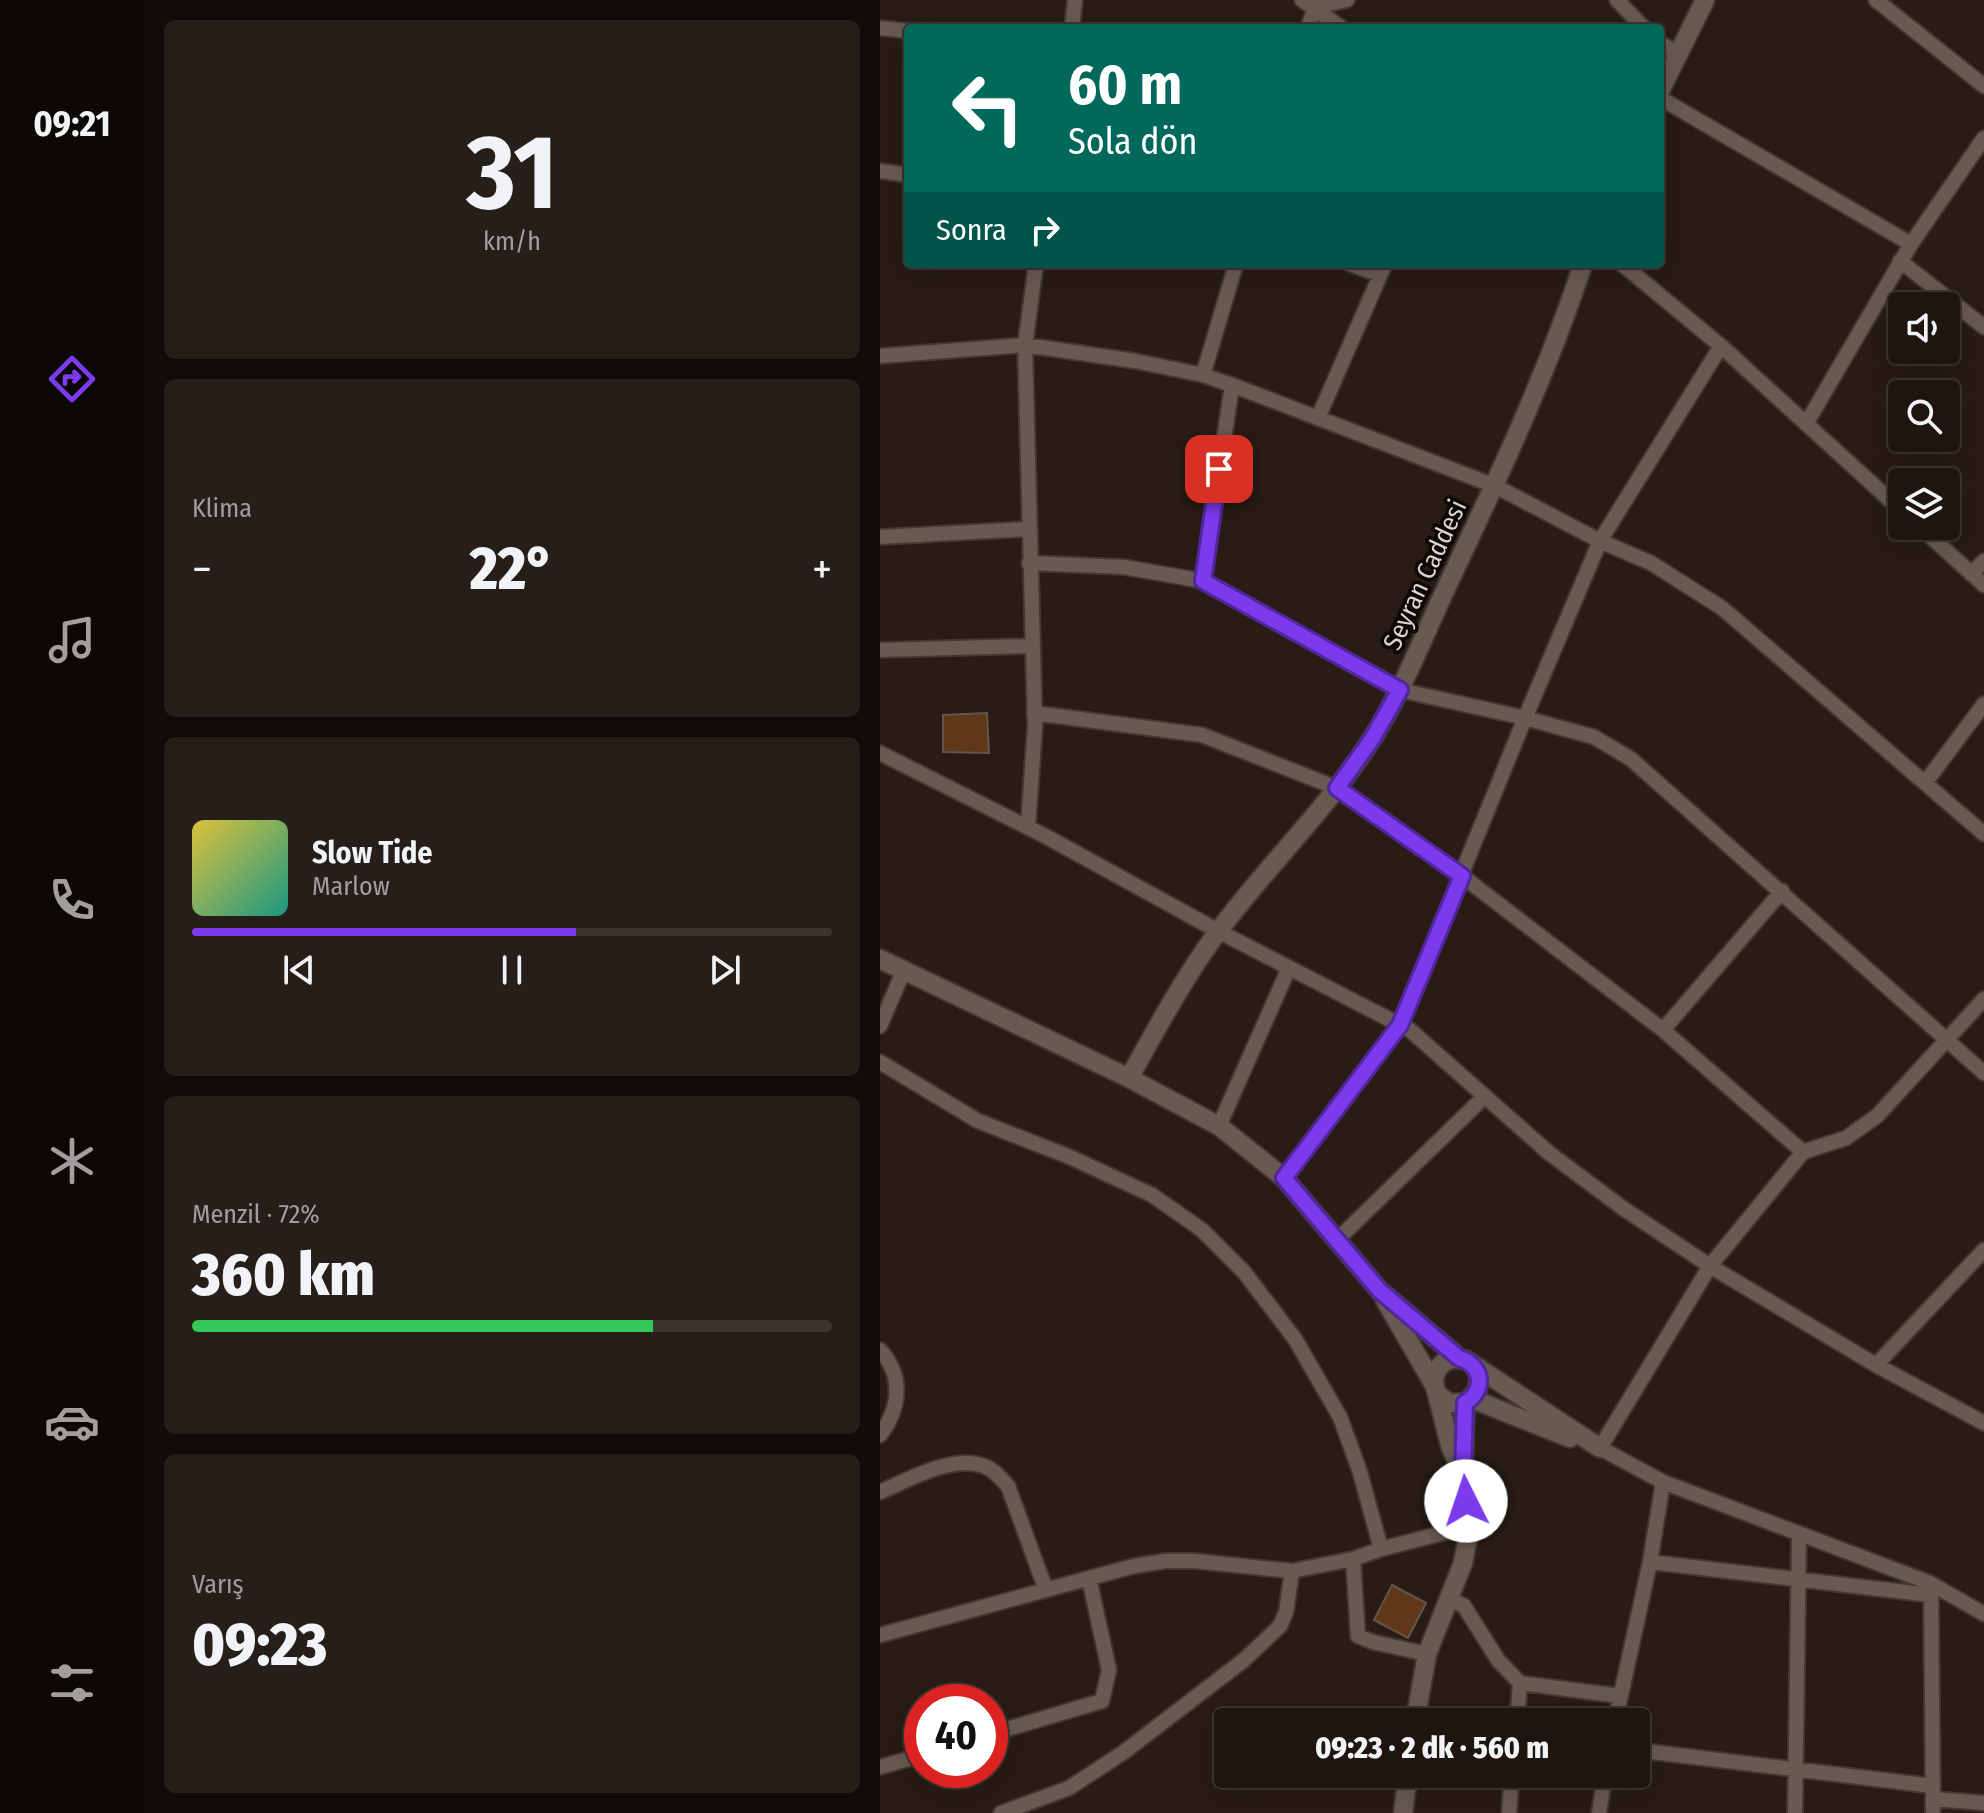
<!DOCTYPE html>
<html lang="tr">
<head>
<meta charset="utf-8">
<style>
  :root { --surface:#1e150f; --page:#261e18; --text:#f1f3f6; --muted:#a19f9e; --line:#3c342f; --accent:#7c3aed }
  body { margin:0; font-family:"Fira Sans Condensed",sans-serif; background:var(--page); color:var(--text); height:100vh; display:flex; flex-direction:column; font-size:30px; white-space:nowrap }
  * { box-sizing:border-box; margin:0 }
  p { font-size:26px; color:var(--muted) }
  .icon { flex:none; width:44px; height:44px; fill:none; stroke:currentColor; stroke-width:2; stroke-linecap:round; stroke-linejoin:round }
  .map { position:relative; flex:1; overflow:hidden }
  .side { display:flex; flex-direction:column; gap:20px; padding:20px; background:#100c08; width:736px }
  .side>* { flex:none }
  .banner { position:absolute; left:24px; top:24px; width:760px; height:244px; border-radius:8px; box-shadow:0 8px 32px #0002,0 0 0 2px var(--line); background:#00695c; color:#fff; overflow:hidden }
  .controls { position:absolute; left:1008px; top:292px; display:grid; gap:16px }
  .controls a { display:grid; place-items:center; width:72px; height:72px; border-radius:8px; background:var(--surface); box-shadow:0 8px 32px #0002,0 0 0 2px var(--line); font-size:40px }
  .speed { position:absolute; left:24px; top:1684px; display:flex; gap:16px; font-size:40px; font-weight:700; text-align:center }
  .speed>* { display:grid; place-content:center; width:104px; height:104px; border-radius:50%; background:var(--surface); box-shadow:0 8px 32px #0002,0 0 0 2px var(--line); line-height:1 }
  .speed .limit { border:12px solid #d22; background:#fff; color:#111 }
  .pin { position:absolute; display:grid; place-items:center; width:68px; height:68px; color:#fff; margin:-34px; border-radius:16px; box-shadow:0 4px 12px #0006 }
  .me { position:absolute; width:88px; margin:-44px; rotate:356deg; stroke-linejoin:round; filter:drop-shadow(0 0 6px #0008) }
  .turn { display:flex; align-items:center; gap:28px; height:168px; padding:0 32px; font-size:36px }
  .turn .icon { width:104px; height:104px; stroke-width:2.5 }
  .turn b { display:block; font-size:56px; line-height:68px }
  .then { display:flex; align-items:center; height:76px; padding:0 32px; background:#0003; gap:16px; font-size:30px }
  .big { font-size:60px; font-weight:800; line-height:1.1 }
  .side .card { flex:1; display:flex; flex-direction:column; justify-content:center; gap:12px; min-width:0; padding:0 28px; border-radius:12px; background:var(--page) }
  .side .dial { align-items:center; gap:0 }
  .dial b { font-size:104px; line-height:1 }
  .song { display:flex; align-items:center; gap:24px }
  .cover { width:96px; height:96px; border-radius:12px; background:linear-gradient(135deg,hsl(50 70% 55%),hsl(170 70% 35%)) }
  .played { height:8px; border-radius:4px; background:linear-gradient(90deg,var(--accent) 60%,var(--line) 60%) }
  .keys { display:flex; justify-content:space-around; direction:ltr }
  .heat { display:flex; justify-content:space-between; align-items:center; font-size:44px; direction:ltr }
  .charge { height:12px; border-radius:6px; background:linear-gradient(90deg,#34c759 72%,var(--line) 0) }
  .trip { position:absolute; left:334px; top:1708px; width:436px; height:80px; border-radius:8px; background:var(--surface); box-shadow:0 8px 32px #0002,0 0 0 2px var(--line); font-weight:800; line-height:80px; text-align:center }
  main { display:flex; flex:1; min-height:0 }
  .tabs { display:flex; flex-direction:column; width:144px; justify-content:space-around; align-items:center; background:#0c0806; color:var(--muted) }
  .tabs .icon { width:56px; height:56px }
  .tabs .selected { color:var(--accent) }
  .tabs b { font-size:36px; color:var(--text) }
  .map>svg:first-child { display:block }
</style>
</head>
<body>
<main>
<nav class="tabs">
<b>09:21</b>
<svg class="icon selected" aria-label="directions" viewBox="0 0 24 24"><path d="M12 3l9 9-9 9-9-9zM9 14v-3h6M13 9l2 2-2 2"/></svg>
<svg class="icon" aria-label="music" viewBox="0 0 24 24"><path d="M9 18V5l10-2v13"/><circle cx="6" cy="18" r="3"/><circle cx="16" cy="16" r="3"/></svg>
<svg class="icon" aria-label="phone" viewBox="0 0 24 24"><path d="M5 4h4l2 5-3 2q2 4 5 5l2-3 5 2v4C11 20 4 13 5 4z"/></svg>
<svg class="icon" aria-label="climate" viewBox="0 0 24 24"><path d="M12 3v18M4 7l16 10M4 17L20 7"/></svg>
<svg class="icon" aria-label="car" viewBox="0 0 24 24"><path d="M5 17H2v-5l4-1 3-4h7l3 4 3 1v5h-3M9 17h6M6 11h13"/><circle cx="7" cy="17" r="2"/><circle cx="17" cy="17" r="2"/></svg>
<svg class="icon" aria-label="filters" viewBox="0 0 24 24"><path d="M4 7h16M4 17h16"/><circle cx="9" cy="7" r="2"/><circle cx="15" cy="17" r="2"/></svg>
</nav>
<section class="side">
<div class="card dial"><b>31</b><p>km/h</p></div>
<div class="card"><p>Klima</p>
<div class="heat"><a>−</a><b class="big">22°</b><a>+</a></div>
</div>
<div class="card">
<div class="song"><i class="cover"></i><div><b>Slow Tide</b><p>Marlow</p></div></div>
<div class="played"></div>
<div class="keys"><svg class="icon" aria-label="previous" viewBox="0 0 24 24"><path d="M18 5L8 12l10 7zM5 5v14"/></svg><svg class="icon" aria-label="pause" viewBox="0 0 24 24"><path d="M8 5v14M16 5v14"/></svg><svg class="icon" aria-label="next" viewBox="0 0 24 24"><path d="M6 5l10 7-10 7zM19 5v14"/></svg></div>
</div>
<div class="card"><p>Menzil · 72%</p><b class="big">360 km</b><div class="charge"></div></div>
<div class="card"><p>Varış</p><b class="big">09:23</b></div>
</section>
<div class="map">
<svg width="1104" height="1813" viewBox="0 0 1104 1813">
  <rect width="100%" height="100%" fill="#281c14"/>
  <!-- building -->
  <path fill="#5e3819" stroke="#63554c" stroke-width="2" d="M107,713L109,753L63,752V715Z
    M512,1585L546,1603L528,1638L494,1620Z"/>
  <g fill="none" stroke-linecap="round" stroke-linejoin="round">
    <!-- minor casing -->
    <g stroke="#413833" stroke-width="18">
      <path id="minor" d="M422,0L462,28
        M737,0L764,28
        M996,0L1104,86
        M0,28L28,31
        M192,28L195,0
        M428,28L435,7L467,0
        M780,43L797,53
        M780,98L1031,244
        M0,171L28,175
        M1020,261L1104,327
        M470,264L500,275
        M742,264L841,346L1022,511
        M0,356L145,345L255,361L323,375L352,385L615,486L720,541L771,563L842,608L1104,834
        M323,375L356,264
        M438,418L505,264
        M926,424L1031,244L1104,138
        M1039,526L1104,585
        M0,537L148,529
        M149,563L244,567L323,581L520,690L645,718L714,737L751,759L1104,1073
        M1091,574L1104,561
        M323,581L352,385
        M0,650L152,646
        M154,713L322,735L457,788L582,876L783,1030L923,1152
        M0,753L167,837L338,931L530,1030L669,1153L744,1209L830,1266L996,1365L1104,1423
        M1045,783L1104,704
        M148,827L155,726L145,345L156,264
        M1104,999L997,1116L966,1138L923,1152L830,1266L720,1448L783,1482L1050,1583L1104,1614
        M0,1026L24,970
        M783,1030L902,891
        M0,1062L98,1121L190,1157L272,1195L322,1230L364,1272L415,1339L460,1417L480,1472L501,1549
        M339,1126L409,968
        M404,1178L520,1025L645,718L720,541L841,346
        M457,1240L605,1096
        M0,1350C24,1376 20,1409 0,1435
        M996,1365L1104,1250
        M0,1492C28,1480 73,1454 104,1466C114,1469 121,1479 128,1486L166,1590
        M473,1559L478,1636L493,1642L547,1654
        M770,1562L1051,1595
        M1051,1588L1053,1813
        M571,1599L584,1606L618,1660L640,1683
        M0,1635L254,1566L285,1561H315L412,1571L473,1559L501,1549L590,1526
        M637,1722L640,1683L740,1696
        M735,1722L770,1562L783,1482
        M110,1734L222,1701L229,1670L209,1578
        M756,1750L1053,1786
        M0,1767L42,1755
        M1053,1799L1104,1803
        M121,1813L189,1788L244,1752L364,1660L400,1626L406,1612L412,1571
        M629,1813L632,1774
        M719,1813L725,1774
        M915,1813L919,1534"/>
    </g>
    <!-- tertiary casing -->
    <g stroke="#413833" stroke-width="22">
      <path id="tertiary" d="M780,91L825,0
        M0,959L249,1078L339,1126L404,1178L500,1291L579,1358
        M249,1078C277,1028 303,979 337,933C386,867 447,809 492,739C523,690 544,635 569,582C618,478 667,374 703,264
        M505,1300L553,1383
        M596,1369L599,1376L597,1392L585,1403H569L557,1394C548,1372 563,1354 586,1360L720,1448
        M557,1394L570,1445L583,1476L585,1403
        M592,1399L690,1438
        M535,1722L547,1654L583,1563L590,1526L583,1476
        M523,1813L528,1774"/>
    </g>
    <!-- minor -->
    <use href="#minor" stroke="#685a51" stroke-width="14"/>
    <!-- tertiary -->
    <use href="#tertiary" stroke="#685a51" stroke-width="18"/>
  </g>
  <g fill="none" stroke-linecap="round" stroke-linejoin="round">
    <!-- route casing -->
    <g stroke="#51269a" stroke-width="20">
      <path id="route" d="M339,469L323,581L520,690L492,739L457,788L582,876L520,1025L404,1178L500,1291L579,1358C603,1365 606,1390 585,1403L583,1476L586,1501"/>
    </g>
    <!-- route -->
    <use href="#route" stroke="#7c3aed" stroke-width="14"/>
  </g>
  <g text-anchor="middle" dominant-baseline="central" stroke-width="7" stroke-linejoin="round" paint-order="stroke">
    <!-- street labels -->
    <g font-size="26" fill="#dcd4ce" stroke="#0d0805">
      <text transform="translate(545 575) rotate(-65)">Seyran Caddesi</text>
    </g>
  </g>
</svg>
<div class="controls">
<a><svg class="icon" aria-label="sound" viewBox="0 0 24 24"><path d="M4 9h4l5-4v14l-5-4H4zM17 9q2 3 0 6"/></svg></a>
<a><svg class="icon" aria-label="search" viewBox="0 0 24 24"><circle cx="10" cy="10" r="6"/><path d="M15 15l6 6"/></svg></a>
<a><svg class="icon" aria-label="layers" viewBox="0 0 24 24"><path d="M12 4l9 5-9 5-9-5zM3 14l9 5 9-5"/></svg></a>
</div>
<div class="speed"><div class="limit">40</div></div>
<div class="pin" style="left:339px;top:469px;background:#d93025"><svg class="icon" aria-label="arrive" viewBox="0 0 24 24"><path d="M6 21V4h12l-3 4 3 4H6"/></svg></div>
<svg class="me" style="left:586px;top:1501px" viewBox="-20 -20 40 40"><circle r="19" fill="#fff"/><path d="M0-13L10 11 0 6-10 11z" fill="#7c3aed"/></svg>
<div class="trip">09:23 · 2 dk · 560 m</div>
<div class="banner">
<div class="turn"><svg class="icon" aria-label="left" viewBox="0 0 24 24"><path d="M17 20v-9H6M10 6l-5 5 5 5"/></svg><div><b>60 m</b>Sola dön</div></div>
<div class="then">Sonra<svg class="icon" aria-label="right" viewBox="0 0 24 24"><path d="M7 20v-9h11M14 6l5 5-5 5"/></svg></div>
</div>
</div>
</main>
</body>
</html>
